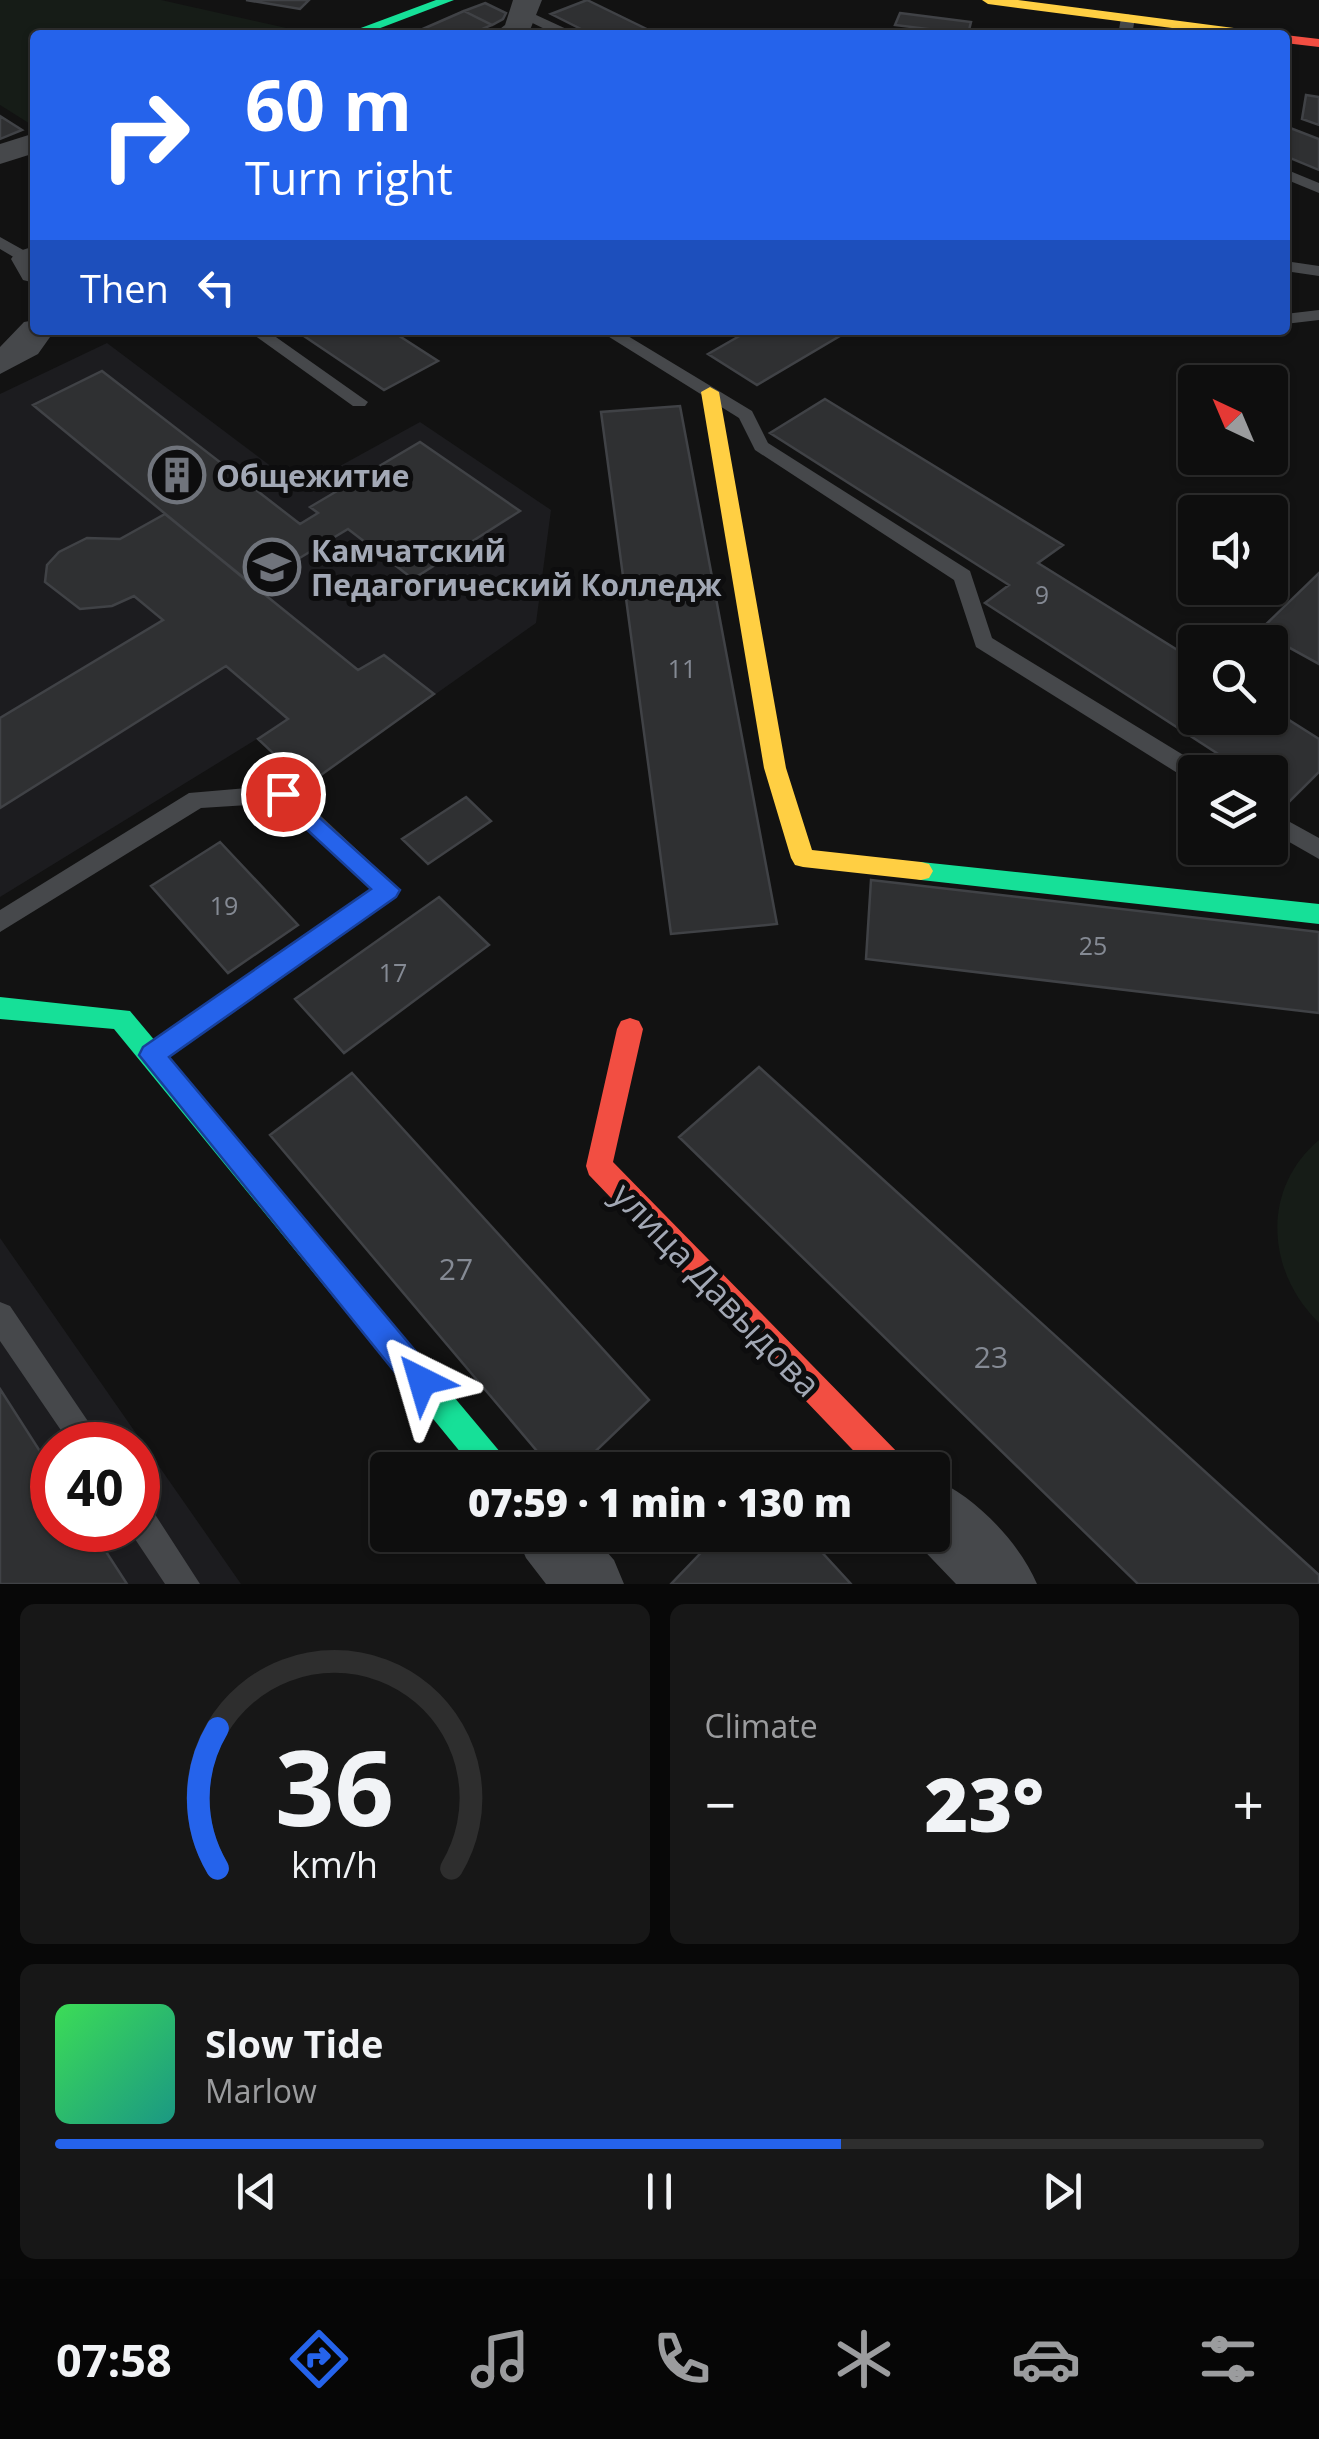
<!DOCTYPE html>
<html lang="en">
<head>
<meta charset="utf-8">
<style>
  :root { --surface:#0e0e0e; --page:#171717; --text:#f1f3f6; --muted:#9b9c9e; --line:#2e2e2e; --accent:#2563eb }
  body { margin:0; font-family:"Open Sans",sans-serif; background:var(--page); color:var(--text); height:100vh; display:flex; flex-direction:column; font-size:38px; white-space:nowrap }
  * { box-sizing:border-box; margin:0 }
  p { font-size:32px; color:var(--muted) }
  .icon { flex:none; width:55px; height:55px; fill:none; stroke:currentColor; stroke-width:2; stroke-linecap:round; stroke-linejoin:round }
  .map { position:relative; height:1584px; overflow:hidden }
  .details { display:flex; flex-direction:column; gap:20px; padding:20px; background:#080808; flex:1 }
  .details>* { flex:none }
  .banner { position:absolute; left:30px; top:30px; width:1260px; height:305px; border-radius:10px; box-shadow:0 2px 8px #0004,0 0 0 2px var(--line); background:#2563eb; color:#fff; overflow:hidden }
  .needle { width:65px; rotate:316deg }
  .buttons { position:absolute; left:1178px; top:365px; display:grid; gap:20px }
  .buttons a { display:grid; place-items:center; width:110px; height:110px; border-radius:10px; background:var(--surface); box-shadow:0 2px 8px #0004,0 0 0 2px var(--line); font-size:50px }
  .speed { position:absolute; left:30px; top:1422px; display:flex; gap:20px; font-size:50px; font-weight:700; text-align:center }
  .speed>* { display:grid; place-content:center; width:130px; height:130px; border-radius:50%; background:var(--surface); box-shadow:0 2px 8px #0004,0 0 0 2px var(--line); line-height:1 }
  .speed .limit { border:15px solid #d22; background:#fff; color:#111 }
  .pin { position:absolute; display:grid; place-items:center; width:85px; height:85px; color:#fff; margin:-42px; border:5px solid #fff; border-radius:50%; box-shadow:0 2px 10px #0007 }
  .me { position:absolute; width:110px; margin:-55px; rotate:320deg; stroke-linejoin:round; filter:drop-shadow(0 0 8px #0008) }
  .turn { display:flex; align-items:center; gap:35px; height:210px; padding:0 50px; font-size:45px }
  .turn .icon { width:130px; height:130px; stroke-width:2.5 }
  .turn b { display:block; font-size:70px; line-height:85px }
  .then { display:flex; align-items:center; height:95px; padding:0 50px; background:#0003; gap:20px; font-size:38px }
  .big { font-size:75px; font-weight:800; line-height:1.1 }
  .details .widget { flex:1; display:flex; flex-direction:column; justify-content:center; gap:15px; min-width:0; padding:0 35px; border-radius:15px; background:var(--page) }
  .details .dial { align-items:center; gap:0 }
  .dial svg { height:260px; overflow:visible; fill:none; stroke:var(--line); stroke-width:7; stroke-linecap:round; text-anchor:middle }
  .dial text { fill:var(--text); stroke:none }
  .song { display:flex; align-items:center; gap:30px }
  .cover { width:120px; height:120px; border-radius:15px; background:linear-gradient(135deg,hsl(130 70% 55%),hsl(170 70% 35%)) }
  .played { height:10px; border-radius:5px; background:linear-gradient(90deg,var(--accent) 65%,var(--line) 65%) }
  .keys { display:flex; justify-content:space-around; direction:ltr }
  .heat { display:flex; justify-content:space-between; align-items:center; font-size:55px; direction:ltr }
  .details .tiles { flex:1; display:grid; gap:20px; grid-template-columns:1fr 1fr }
  .widget:last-child { grid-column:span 2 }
  .trip { position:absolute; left:370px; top:1452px; width:580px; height:100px; border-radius:10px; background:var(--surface); box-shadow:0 2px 8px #0004,0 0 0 2px var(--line); font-weight:800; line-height:100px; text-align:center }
  .tab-bar { display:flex; height:160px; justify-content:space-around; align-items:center; background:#060606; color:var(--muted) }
  .tab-bar .icon { width:70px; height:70px }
  .tab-bar .on { color:var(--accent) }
  .tab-bar b { font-size:45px; color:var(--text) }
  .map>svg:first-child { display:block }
</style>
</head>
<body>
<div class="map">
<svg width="1319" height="1584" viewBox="0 0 1319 1584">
  <rect width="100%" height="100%" fill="#121212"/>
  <!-- built -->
  <path fill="#1c1c1f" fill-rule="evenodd" d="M107,343L300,488L420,422L551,510L536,623L307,785L257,739L0,897V394Z
    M0,1238L241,1584H0ZM52,1445H138V1530H52Z"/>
  <!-- green -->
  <path fill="#161c17" d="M0,0H161L313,34L35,35V127L0,105Z
    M1319,1140V1323C1266,1271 1261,1189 1319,1140Z"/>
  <!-- building -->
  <path fill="#2f3032" stroke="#404246" stroke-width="2.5" d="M246,0H309L300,9Z
    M587,0L659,35H593L551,14Z
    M485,3L506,13L503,19L492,25L464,11Z
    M464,11L492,25L468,35H409Z
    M900,13L971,22L968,34L895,25Z
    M1306,95L1319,97V125L1302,119Z
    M0,116L22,130L0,139Z
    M1285,126L1319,139V170L1285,156Z
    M295,330H390L438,361L384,390Z
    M750,330H850L757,385L708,354Z
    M102,371L300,524L318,513L310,507L420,442L520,511L413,579L348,529L253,586L33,405Z
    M825,399L1063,545L1038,563L1195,661V718H1270V708L1319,739V772L1290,801L1270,788V772H1246L985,603L1009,585L770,433Z
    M680,406L777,924L671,934L601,412Z
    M165,514L358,670L384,655L434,694L307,785L258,739L288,719L226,666L0,808V718L163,620L134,596L112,606L80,609L45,582L47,565L59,552L87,538L120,539Z
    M1319,573V664L1259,631Z
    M466,797L491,821L428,864L402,839Z
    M220,842L298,925L228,973L151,886Z
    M871,880L1319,932V1013L866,959Z
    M439,897L489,945L344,1053L295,999Z
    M759,1067L1319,1575V1584H1138L679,1137Z
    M352,1073L649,1400L576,1470H553L270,1135Z
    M0,1389L52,1470V1530H92L127,1584H0Z
    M718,1535H806L851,1584H671Z"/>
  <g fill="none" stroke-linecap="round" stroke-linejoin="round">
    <!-- lane -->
    <path fill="#46484b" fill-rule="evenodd" d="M521,8L573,32L575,35H557L516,15L514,12Z
      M1128,14L1135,18L1132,35H1118L1121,18Z
      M1285,169L1319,183V193L1285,179Z
      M0,237L34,256V262H22L0,249Z
      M1285,261L1319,266V276L1285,271Z
      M1319,310V320L1285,324V314Z
      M247,330H266L368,402L365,406H353Z
      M598,330H618L752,411L768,443L970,571L992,638L1203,767L1206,772H1195V782L1187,779L976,647L954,580L755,450L739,418Z
      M1157,330H1201C1192,338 1166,338 1157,330Z
      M283,785L291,788L400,890L396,897L161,1063L152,1066L143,1063L139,1055L143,1047L371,889L278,803L201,808L0,932V910L189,793Z
      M1270,811L1319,838V859L1270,831Z
      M0,1302L10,1306L104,1445H71L0,1341Z
      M138,1500L149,1505L200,1584H165L129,1530H138Z"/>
    <!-- street -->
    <path fill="#46484b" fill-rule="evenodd" d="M513,0H542L528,35H492L505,25Z
      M35,133V153L0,164V144Z
      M35,246V283L23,280L11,259L16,252Z
      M35,320V330H55L38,354L0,374V347L24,322Z
      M932,1478C974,1495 1020,1543 1037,1584H956L909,1535H932Z
      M516,1535H592L614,1560L624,1584H546L526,1558Z"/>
    <!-- fast -->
    <path fill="#16e098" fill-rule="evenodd" d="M436,0H454L362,35H342Z
      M921,862L1319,904V924L921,880L913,878L909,871L913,864Z
      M0,997L130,1011L506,1459L510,1470H475L114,1029L0,1019Z"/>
    <!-- slow -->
    <path fill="#ffcf43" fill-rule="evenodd" d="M982,0H1018L1257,31L1264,35H1226L988,4Z
      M710,387L719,392L786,768L812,850L921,862L929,864L933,871L929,878L921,880L803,867L795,865L791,858L764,768L701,392Z"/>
    <!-- jam -->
    <path fill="#f24e42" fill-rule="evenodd" d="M1285,35L1319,39V47L1285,43Z
      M630,1018L639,1021L643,1029L613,1162L904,1459L908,1470H872L589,1175L586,1166L617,1029L621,1021Z"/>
  </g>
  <!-- route -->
  <path fill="#2563eb" stroke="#184099" stroke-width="2.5" d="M283,785L400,890L396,897L169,1057L432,1371L437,1381L432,1392L422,1396L411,1392L139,1055L143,1047L371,889L275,800V787Z"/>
  <!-- icons -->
  <defs>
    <g id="building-ring" transform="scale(2.875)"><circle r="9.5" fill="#0d0d0e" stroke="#70747c" stroke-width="1.5"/><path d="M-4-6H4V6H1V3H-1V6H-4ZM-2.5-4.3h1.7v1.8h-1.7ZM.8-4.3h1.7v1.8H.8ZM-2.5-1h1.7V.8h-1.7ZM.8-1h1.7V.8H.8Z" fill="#70747c"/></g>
    <g id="university-ring" transform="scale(2.875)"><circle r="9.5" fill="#0d0d0e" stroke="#70747c" stroke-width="1.5"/><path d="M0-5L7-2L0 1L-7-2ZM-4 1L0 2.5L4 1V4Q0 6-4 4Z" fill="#70747c"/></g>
  </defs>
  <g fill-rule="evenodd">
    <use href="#building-ring" x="177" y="475"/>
    <use href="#university-ring" x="272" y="567"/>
  </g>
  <g text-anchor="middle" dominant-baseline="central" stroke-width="10" stroke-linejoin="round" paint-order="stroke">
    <!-- number labels -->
    <g font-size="25" fill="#858a94">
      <text x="1042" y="594">9</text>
      <text x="682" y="668">11</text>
      <text x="224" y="905">19</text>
      <text x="1093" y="945">25</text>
      <text x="393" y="972">17</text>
    </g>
    <!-- poi labels -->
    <g font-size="30" font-weight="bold" fill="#a2a8b5" stroke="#0d0d0e" text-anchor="start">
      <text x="216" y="475">Общежитие</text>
      <text x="311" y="550">Камчатский<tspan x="311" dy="34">Педагогический Колледж</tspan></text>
    </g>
    <!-- near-number labels -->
    <g font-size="30" fill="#858a94">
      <text x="456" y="1268">27</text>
      <text x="991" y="1356">23</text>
    </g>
    <!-- near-street labels -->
    <g font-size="35" fill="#a2a8b5" stroke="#0d0d0e">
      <text transform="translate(717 1289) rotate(46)">улица Давыдова</text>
    </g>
  </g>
</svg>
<div class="buttons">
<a><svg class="needle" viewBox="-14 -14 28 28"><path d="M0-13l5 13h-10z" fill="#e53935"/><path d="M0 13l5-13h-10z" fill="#9b9c9e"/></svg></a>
<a><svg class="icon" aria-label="sound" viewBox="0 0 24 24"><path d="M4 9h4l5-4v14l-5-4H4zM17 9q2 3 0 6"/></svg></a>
<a><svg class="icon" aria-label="search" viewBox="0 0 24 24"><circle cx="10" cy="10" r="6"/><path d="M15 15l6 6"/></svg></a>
<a><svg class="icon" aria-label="layers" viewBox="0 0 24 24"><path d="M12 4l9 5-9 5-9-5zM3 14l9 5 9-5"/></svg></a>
</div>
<div class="speed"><div class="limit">40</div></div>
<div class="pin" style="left:283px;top:794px;background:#d93025"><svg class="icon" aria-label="arrive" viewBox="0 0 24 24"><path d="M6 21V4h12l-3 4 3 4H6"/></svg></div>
<svg class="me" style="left:422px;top:1381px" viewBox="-20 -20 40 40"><path d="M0-17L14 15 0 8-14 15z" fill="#2563eb" stroke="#fff" stroke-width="4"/></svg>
<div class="trip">07:59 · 1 min · 130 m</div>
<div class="banner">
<div class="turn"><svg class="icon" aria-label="right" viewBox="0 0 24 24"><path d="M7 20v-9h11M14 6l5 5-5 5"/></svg><div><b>60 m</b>Turn right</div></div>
<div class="then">Then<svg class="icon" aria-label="left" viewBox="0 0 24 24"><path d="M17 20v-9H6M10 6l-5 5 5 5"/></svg></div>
</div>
</div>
<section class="details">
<div class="tiles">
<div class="widget dial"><svg viewBox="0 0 100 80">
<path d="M14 69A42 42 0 1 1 86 69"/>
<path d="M14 69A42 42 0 0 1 14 26" stroke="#2563eb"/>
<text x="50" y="56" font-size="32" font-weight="700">36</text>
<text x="50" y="72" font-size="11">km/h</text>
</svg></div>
<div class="widget"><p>Climate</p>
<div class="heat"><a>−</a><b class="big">23°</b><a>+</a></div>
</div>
<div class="widget">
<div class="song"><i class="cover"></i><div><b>Slow Tide</b><p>Marlow</p></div></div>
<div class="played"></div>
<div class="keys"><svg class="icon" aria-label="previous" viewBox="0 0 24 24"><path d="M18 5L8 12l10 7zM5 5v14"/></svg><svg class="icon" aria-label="pause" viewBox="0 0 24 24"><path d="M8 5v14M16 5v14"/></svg><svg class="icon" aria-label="next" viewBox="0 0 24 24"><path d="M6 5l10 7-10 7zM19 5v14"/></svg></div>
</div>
</div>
</section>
<nav class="tab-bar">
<b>07:58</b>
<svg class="icon on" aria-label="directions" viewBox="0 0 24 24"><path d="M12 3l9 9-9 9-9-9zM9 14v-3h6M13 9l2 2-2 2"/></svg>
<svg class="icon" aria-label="music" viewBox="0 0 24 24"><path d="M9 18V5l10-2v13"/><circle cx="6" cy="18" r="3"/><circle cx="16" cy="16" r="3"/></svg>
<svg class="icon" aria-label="phone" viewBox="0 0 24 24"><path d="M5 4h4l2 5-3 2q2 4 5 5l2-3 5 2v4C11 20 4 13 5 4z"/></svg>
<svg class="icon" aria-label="climate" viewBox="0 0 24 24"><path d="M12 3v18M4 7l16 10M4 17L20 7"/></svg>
<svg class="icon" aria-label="car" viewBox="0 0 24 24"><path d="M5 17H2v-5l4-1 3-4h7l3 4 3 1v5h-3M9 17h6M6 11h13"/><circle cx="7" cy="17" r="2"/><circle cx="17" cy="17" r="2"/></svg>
<svg class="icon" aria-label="filters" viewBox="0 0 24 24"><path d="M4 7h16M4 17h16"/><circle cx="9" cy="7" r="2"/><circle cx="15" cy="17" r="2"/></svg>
</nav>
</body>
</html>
